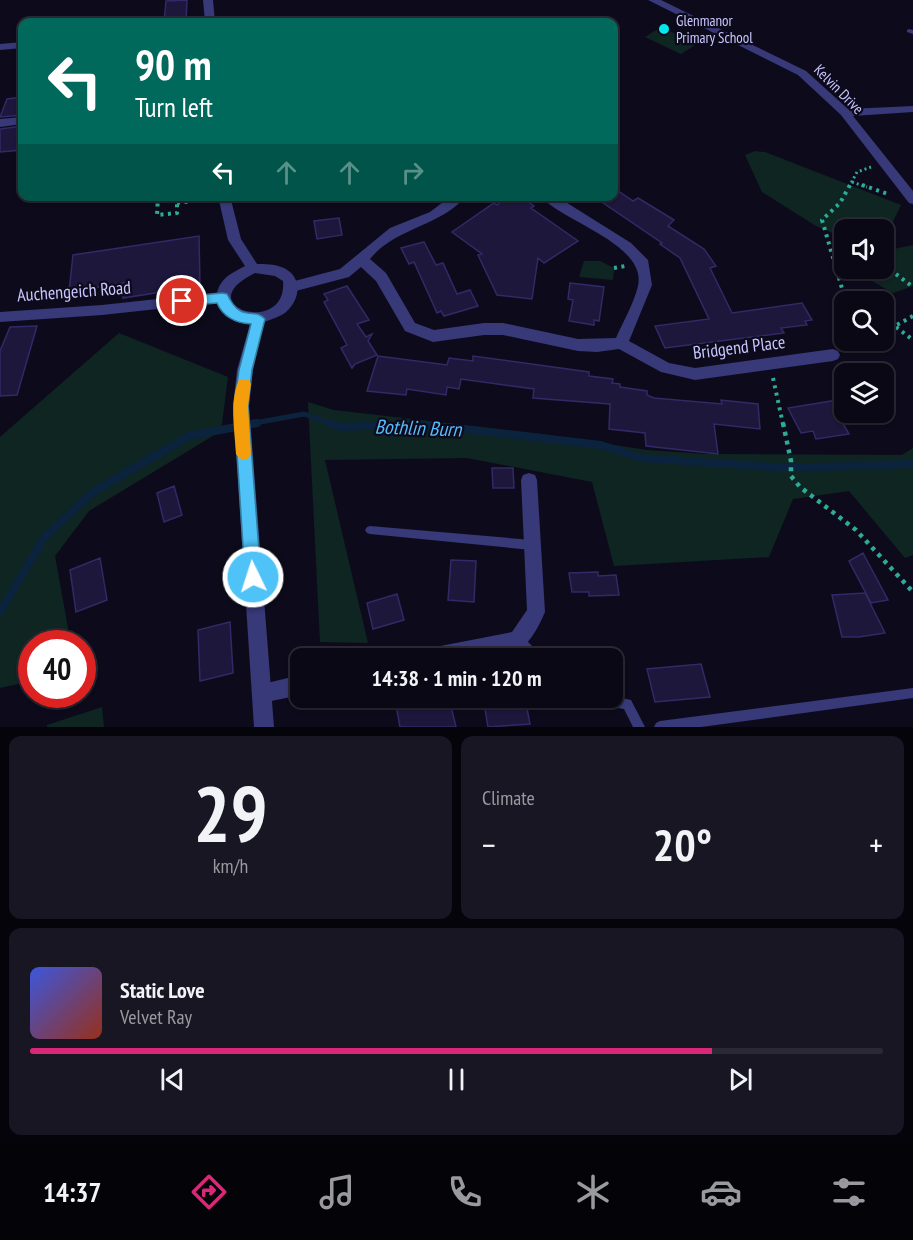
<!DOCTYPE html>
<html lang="en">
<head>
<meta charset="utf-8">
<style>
  :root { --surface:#0a0814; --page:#181622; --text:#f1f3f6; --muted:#999aa0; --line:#2a2934; --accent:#db2777 }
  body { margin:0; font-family:"PT Sans Narrow",sans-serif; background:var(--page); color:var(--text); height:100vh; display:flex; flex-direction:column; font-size:22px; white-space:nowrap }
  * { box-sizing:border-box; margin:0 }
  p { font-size:20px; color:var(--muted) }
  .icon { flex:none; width:33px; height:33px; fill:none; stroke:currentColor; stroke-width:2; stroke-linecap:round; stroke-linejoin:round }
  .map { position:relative; height:727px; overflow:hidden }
  .side { display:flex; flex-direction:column; gap:9px; padding:9px; background:#06040b; flex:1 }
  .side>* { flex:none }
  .guide { position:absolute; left:18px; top:18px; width:600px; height:183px; border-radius:12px; box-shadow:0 2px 4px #0004,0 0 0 2px var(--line); background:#00695c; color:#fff; overflow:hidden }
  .controls { position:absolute; left:834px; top:219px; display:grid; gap:12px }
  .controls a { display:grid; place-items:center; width:60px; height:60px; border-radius:12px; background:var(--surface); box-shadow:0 2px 4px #0004,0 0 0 2px var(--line); font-size:30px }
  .speed { position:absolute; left:18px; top:630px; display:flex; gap:12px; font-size:30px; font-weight:700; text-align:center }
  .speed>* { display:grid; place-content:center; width:78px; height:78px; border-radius:50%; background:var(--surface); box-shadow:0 2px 4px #0004,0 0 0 2px var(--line); line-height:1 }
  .speed .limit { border:9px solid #d22; background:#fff; color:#111 }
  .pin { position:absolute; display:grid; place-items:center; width:51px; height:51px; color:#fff; margin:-26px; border:3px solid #fff; border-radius:50%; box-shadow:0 2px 6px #0007 }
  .me { position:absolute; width:66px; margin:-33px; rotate:356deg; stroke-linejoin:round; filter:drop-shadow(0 0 4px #0008) }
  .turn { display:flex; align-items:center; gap:21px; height:126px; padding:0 18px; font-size:27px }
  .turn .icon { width:78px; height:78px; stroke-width:2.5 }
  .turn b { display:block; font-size:42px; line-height:51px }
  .lanes { display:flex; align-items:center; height:57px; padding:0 18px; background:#0003; justify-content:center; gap:30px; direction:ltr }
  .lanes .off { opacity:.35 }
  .big { font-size:45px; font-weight:600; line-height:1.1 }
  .side .widget { flex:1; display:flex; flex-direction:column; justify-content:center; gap:9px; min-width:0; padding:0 21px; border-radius:12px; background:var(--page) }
  .side .dial { align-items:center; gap:0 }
  .dial b { font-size:78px; line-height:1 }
  .song { display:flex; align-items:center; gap:18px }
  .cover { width:72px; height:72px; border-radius:9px; background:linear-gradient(135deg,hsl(230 70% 55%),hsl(10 70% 35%)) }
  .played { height:6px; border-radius:3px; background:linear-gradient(90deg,var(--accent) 80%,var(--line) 80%) }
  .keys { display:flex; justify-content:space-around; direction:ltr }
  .heat { display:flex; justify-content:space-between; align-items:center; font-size:33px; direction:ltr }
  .side .tiles { flex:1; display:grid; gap:9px; grid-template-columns:1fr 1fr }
  .widget:last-child { grid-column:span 2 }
  .trip { position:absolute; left:290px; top:648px; width:333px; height:60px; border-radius:12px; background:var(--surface); box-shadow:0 2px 4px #0004,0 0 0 2px var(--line); font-weight:600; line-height:60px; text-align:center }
  .dock { display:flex; height:96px; justify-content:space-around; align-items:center; background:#040308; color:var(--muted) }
  .dock .icon { width:42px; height:42px }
  .dock .active { color:var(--accent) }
  .dock b { font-size:27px; color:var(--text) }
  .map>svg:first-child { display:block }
</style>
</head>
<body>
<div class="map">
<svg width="913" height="727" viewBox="0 0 913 727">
  <rect width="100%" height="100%" fill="#0d0b1b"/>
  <!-- green -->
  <path fill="#0e2522" d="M661,27L697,44L681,54L645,37Z
    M755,151L765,152L901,205L887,234L884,236V230H844V238L816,226L762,192L745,155Z
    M913,245V286L893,293L860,274L862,269L884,268V251Z
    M584,261H600L614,268L613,280L579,277Z
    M119,333L228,377L221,431L89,511L55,556L68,628L63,643L32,644L31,681L0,688V437Z
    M308,402L334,410L543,434L647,450L706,454L902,455L913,448V555L905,558L849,491L793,499L769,557L614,566L592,482L467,458L325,460L368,643L320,642Z
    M102,707L104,727H47V725Z"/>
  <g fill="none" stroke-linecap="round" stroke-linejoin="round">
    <!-- stream-far1 -->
    <path stroke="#0c233e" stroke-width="5" d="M249,424L304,414L333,424
      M407,424H423"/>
    <!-- stream -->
    <path stroke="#0c233e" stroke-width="8" d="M329,423L340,427L419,424L601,445L641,458L787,468L913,464
      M0,612L44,538L93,492L189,436L257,423"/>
  </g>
  <!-- building -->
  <path fill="#1c173b" stroke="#312a67" stroke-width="1.5" d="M187,0L186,22H164L166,1Z
    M22,97V115L0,117L7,99Z
    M22,126V150L0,152V129Z
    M614,188L633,201L638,198L674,220L668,226L704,249L716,266L710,268L732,313L802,303L812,320L805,321L807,325L781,328L784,333L665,348L655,326L709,319L680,258L660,244L662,243L593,196H614Z
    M509,196H519L534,206L531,208L578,241L544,263L538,258L532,299L497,295L478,255L482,254L452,232L494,203L497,205Z
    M339,218L342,235L317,239L314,221Z
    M199,236L200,286L123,298L124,283L69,292L73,255Z
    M424,242L436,265L443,263L457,294L470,290L478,306L444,316L441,311L437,313L414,262L409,264L401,248Z
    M570,283L604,287L599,321L594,320V325L569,321L573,300L568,299Z
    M347,286L369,320L357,324L366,337L372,334L368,341L377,355L355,364L352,368L341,348L347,345L324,302L328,300L324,294Z
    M37,326L17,395L0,396V351L10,327Z
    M378,356L447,365L449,358L473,361V356L589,372V376L613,379L612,383L620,384V387L647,391V395L654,398L722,404L721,400L758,404L760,429L714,424L718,454L646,446L645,433L609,429L610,404L533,398L534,389L461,379L459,389L447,387L446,395L407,389L406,395L367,391Z
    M844,399V422H842L849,434L816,439L813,431L801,433L788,408Z
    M492,468H513L514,488H493Z
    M174,486L182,515L164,522L157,493Z
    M863,553L888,600L871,603L849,561Z
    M100,558L107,600L76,612L70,570Z
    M451,560L476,561L474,602L448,600Z
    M598,572V576L616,575L619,595L589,596V592H572L569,573Z
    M865,593L885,633L859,637H842L832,595Z
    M397,594L404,620L373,629L367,603Z
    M230,622L233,673L200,681L198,630Z
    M701,664L710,697L655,702L647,669Z
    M426,698H449L456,727H400L396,705Z
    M525,698L530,724L488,727L484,703Z"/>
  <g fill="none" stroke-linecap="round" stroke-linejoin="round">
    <!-- path-far2 -->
    <path stroke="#2eaa99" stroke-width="3" stroke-dasharray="2 3" stroke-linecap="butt" d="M852,182L867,187
      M849,187L857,172L871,167"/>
    <!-- path-far1 -->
    <path stroke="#2eaa99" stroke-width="4" stroke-dasharray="3 4.5" stroke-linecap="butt" d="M862,185L888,194
      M158,196L157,215L177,213V196
      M177,203L208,199
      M884,265L913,287
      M614,268L625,266
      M846,302L822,220L840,203L850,185
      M896,327L913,340
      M884,332L913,316
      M857,344L864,340
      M847,348L857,344L856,340
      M773,378L783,424"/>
    <!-- path -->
    <path stroke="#2eaa99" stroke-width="4.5" stroke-dasharray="4 5" stroke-linecap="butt" d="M783,423L791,461V476L800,487L856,530L913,592"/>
    <!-- service -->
    <path fill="#373979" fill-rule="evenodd" d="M909,29L913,30V34L907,32V30Z
      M370,526L532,540L535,542L537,545L535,548L532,550L370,534L367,533L365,530L367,527Z
      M518,635L522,636L540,654L541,658H529L514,644L513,640L514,636Z
      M913,688V698L701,727H654L656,723L660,721Z
      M612,696L631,700L645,727H633L624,709L588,703L584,702L583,698H612Z"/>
    <!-- minor -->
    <path fill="#373979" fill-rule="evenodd" d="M648,0H661L806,71L848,109L913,106V112L853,116L913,191V204L909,203L841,115L798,75Z
      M22,42V48L0,50V44Z
      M22,117V124L0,127V119Z
      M451,196H466C440,227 396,227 370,259L386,273L415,323L434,330L484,323H503L578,339L616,338C623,322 634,303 638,286C647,244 563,222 540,196H556L631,243L648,260L652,285L629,341L669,363L695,368L833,349L838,351L840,355L838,359L833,361L695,380L661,372L619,349L597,352L578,351L503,335H484L433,342L405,331L376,281L361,267L349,277L292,292L287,291L285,287L287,283L340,269L390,228L430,212Z
      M222,292L229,297L222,302L102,315L0,322V312L102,305Z
      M529,473L535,475L537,480L545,612C540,624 530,644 518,650L474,658H421L423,651L430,648L512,632L527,610L521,480L523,475Z
      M300,675V695L262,703L255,700L252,693L255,686Z"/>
    <!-- tertiary -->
    <path fill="#373979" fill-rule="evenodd" d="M203,0H213L215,22H205Z
      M218,196H230L241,239L257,264C265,264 274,264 281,267C302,274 302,298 286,312C280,317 272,319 264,322L253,370L249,406L274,727H254L233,406L237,370L250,324C230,323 206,303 222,282C228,274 236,271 245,266L228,240ZM255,273L275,276L283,281C288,337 186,307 255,273Z"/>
  </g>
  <!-- route -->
  <path fill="#4fc3f7" stroke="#337fa1" stroke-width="1.5" d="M222,293L227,294C242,325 254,306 265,319L252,370L248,406L261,577L259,583L253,585L247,583L245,577L234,406L239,370L251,324C236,323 223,317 217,303L182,306L176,301L182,297Z"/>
  <!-- slow -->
  <path fill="#f59e0b" d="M244,379L249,380L251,384L248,406L251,454L249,458L244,460L239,458L236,454C235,431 229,401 239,380Z"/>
  <!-- markers -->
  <circle fill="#04e6ec" stroke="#0d0b1b" stroke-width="2" cx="664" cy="29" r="6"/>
  <g text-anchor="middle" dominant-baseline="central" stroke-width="4.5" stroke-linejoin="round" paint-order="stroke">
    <!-- far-poi labels -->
    <g font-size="15" fill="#c8c6fe" stroke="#0d0b1b" text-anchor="start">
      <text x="676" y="20">Glenmanor<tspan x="676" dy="17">Primary School</tspan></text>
    </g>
    <!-- far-street labels -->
    <g font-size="15" fill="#c8c6fe" stroke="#0d0b1b">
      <text transform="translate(839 89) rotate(45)">Kelvin Drive</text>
    </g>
    <!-- street labels -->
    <g font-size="18" fill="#c8c6fe" stroke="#0d0b1b">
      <text transform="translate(74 291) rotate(-4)">Auchengeich Road</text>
      <text transform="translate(739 347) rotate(-7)">Bridgend Place</text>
    </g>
    <!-- water labels -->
    <g font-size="20" font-style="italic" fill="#56bbfc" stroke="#0d0b1b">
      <text transform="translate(418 428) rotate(2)">Bothlin Burn</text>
    </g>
  </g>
</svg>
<div class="controls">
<a><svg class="icon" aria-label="sound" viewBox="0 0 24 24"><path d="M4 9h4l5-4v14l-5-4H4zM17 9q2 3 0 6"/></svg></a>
<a><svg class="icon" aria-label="search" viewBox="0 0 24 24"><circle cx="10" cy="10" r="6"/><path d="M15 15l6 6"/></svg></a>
<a><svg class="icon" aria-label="layers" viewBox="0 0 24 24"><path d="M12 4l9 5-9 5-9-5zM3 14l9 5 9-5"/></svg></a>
</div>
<div class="speed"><div class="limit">40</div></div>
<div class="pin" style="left:182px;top:301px;background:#d93025"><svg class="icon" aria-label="arrive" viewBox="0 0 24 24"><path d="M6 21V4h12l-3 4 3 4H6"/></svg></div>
<svg class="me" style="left:253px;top:577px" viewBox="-20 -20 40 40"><circle r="17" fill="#4fc3f7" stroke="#fff" stroke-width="3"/><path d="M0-11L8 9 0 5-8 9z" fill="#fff"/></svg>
<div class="trip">14:38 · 1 min · 120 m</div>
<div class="guide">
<div class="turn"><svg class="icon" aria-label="left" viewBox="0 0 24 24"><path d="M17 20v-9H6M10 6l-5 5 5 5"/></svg><div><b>90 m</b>Turn left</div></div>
<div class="lanes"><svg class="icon" aria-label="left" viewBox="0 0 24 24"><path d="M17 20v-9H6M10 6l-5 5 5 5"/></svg><svg class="icon off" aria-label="ahead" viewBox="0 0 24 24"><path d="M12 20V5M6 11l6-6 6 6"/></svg><svg class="icon off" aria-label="ahead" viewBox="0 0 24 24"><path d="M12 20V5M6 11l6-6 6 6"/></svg><svg class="icon off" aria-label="right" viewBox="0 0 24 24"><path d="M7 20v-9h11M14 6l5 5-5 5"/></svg></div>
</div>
</div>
<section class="side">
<div class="tiles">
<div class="widget dial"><b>29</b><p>km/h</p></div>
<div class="widget"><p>Climate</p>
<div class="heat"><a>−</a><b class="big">20°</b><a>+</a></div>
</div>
<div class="widget">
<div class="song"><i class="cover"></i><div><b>Static Love</b><p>Velvet Ray</p></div></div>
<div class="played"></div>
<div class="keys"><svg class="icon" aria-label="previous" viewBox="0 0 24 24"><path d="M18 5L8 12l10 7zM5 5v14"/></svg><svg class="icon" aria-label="pause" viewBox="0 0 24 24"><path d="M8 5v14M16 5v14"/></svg><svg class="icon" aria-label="next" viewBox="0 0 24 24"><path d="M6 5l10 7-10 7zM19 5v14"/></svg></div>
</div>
</div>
</section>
<nav class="dock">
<b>14:37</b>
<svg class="icon active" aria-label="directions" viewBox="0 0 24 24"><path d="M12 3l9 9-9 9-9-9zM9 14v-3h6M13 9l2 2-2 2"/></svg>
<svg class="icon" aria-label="music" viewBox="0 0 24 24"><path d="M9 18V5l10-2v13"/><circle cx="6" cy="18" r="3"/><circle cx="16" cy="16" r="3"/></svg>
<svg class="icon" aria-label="phone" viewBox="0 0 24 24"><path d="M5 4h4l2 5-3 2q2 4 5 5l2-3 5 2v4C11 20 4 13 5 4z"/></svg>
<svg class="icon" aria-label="climate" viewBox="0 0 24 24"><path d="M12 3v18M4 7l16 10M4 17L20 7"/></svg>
<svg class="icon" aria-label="car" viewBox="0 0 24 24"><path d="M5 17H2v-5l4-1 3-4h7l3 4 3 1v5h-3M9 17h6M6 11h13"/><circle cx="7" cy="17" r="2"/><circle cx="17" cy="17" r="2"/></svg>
<svg class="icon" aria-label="filters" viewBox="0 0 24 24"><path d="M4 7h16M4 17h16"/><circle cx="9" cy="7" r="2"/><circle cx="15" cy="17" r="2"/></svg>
</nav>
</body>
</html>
